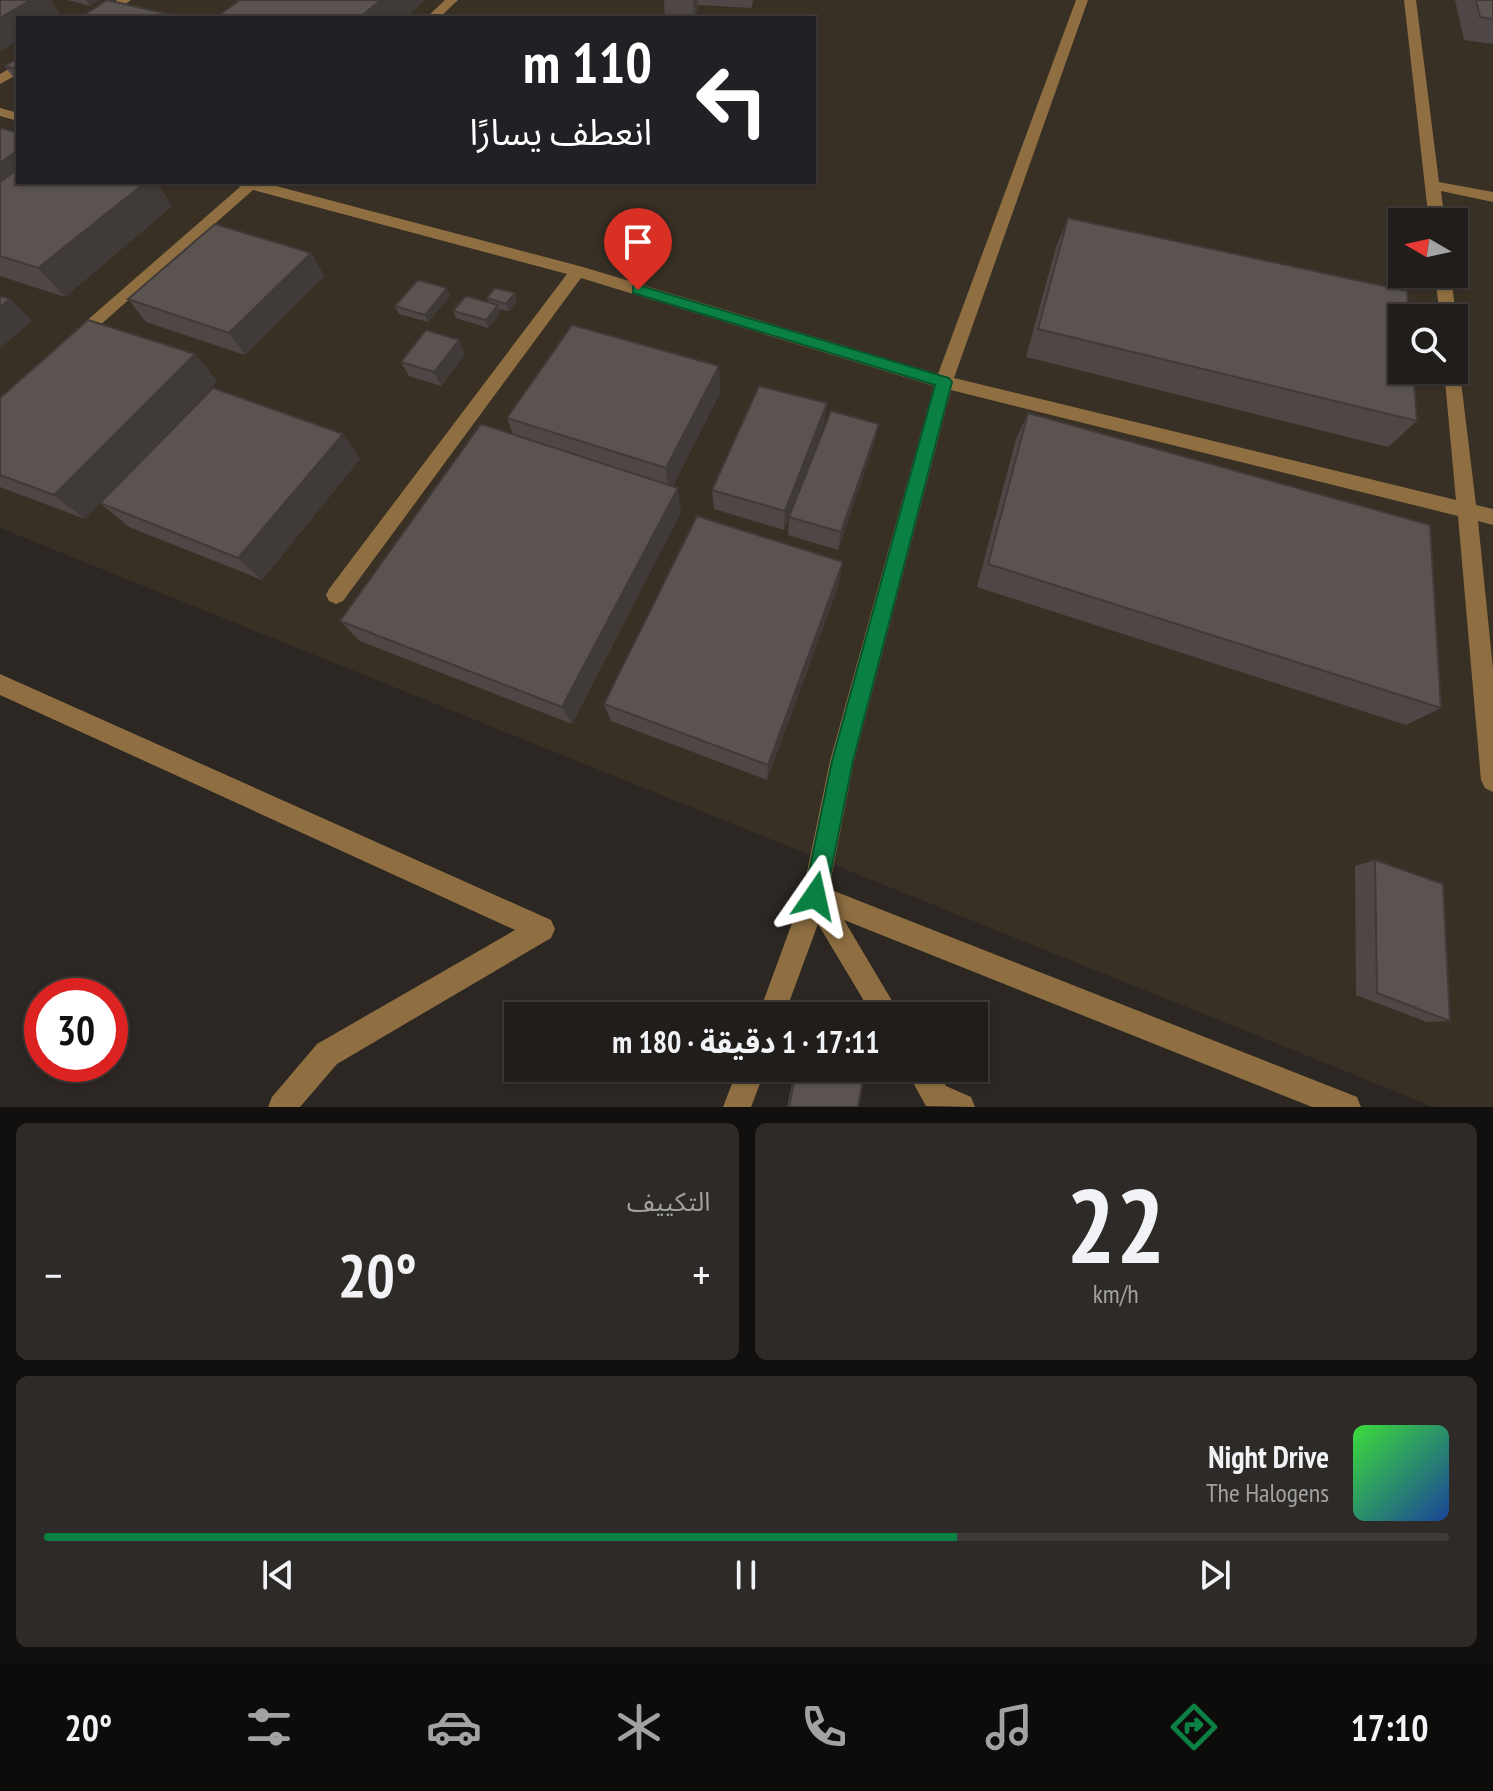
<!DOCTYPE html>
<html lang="ar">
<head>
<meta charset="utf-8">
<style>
  :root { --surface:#211d1a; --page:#2d2a27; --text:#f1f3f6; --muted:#a2a2a2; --line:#3e3b39; --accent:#0b8043 }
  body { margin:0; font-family:"PT Sans Narrow","Noto Sans Arabic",sans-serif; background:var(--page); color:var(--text); direction:rtl; height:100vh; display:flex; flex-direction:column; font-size:30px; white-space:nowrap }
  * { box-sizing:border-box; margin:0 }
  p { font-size:26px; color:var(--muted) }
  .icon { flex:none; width:44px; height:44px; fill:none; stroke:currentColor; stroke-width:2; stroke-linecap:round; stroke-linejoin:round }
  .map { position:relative; height:1107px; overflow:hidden; direction:ltr }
  .details { display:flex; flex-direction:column; gap:16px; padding:16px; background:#12100e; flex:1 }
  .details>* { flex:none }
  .top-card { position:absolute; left:16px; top:16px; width:800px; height:168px; border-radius:0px; box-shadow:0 2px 6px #0004,0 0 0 2px var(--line); direction:rtl; background:#202124; color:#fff; overflow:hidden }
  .needle { width:52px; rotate:279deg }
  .tools { position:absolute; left:1388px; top:208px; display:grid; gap:16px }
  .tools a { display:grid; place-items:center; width:80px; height:80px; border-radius:0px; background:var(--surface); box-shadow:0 2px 6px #0004,0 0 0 2px var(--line); font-size:40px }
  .speed { position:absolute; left:24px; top:978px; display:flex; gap:16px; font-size:40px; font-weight:700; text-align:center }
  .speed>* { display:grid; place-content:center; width:104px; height:104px; border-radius:50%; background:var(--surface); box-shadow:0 2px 6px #0004,0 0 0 2px var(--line); line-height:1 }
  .speed .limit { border:12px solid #d22; background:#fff; color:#111 }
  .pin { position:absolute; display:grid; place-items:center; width:68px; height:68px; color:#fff; margin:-82px -34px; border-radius:50% 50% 50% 0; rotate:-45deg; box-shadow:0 0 8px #0007 }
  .pin .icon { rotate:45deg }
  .me { position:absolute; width:88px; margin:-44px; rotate:11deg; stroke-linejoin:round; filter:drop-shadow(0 0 6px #0008) }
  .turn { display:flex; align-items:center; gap:28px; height:168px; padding:0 32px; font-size:36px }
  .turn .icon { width:104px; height:104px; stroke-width:2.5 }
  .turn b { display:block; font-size:56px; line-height:68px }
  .big { font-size:60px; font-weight:700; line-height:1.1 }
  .details .tile { flex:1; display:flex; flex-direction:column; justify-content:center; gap:12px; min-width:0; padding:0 28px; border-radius:12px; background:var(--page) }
  .details .dial { align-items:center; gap:0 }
  .dial b { font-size:104px; line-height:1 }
  .song { display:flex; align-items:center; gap:24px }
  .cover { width:96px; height:96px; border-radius:12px; background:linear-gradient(135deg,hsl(120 70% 55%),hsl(220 70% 35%)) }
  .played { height:8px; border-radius:4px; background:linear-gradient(90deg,var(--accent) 65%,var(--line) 65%) }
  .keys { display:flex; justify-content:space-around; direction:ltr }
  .heat { display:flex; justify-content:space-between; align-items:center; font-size:44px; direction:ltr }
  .details .tiles { flex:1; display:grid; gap:16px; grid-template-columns:1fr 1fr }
  .tile:last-child { grid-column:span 2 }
  .trip { position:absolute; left:504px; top:1002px; width:484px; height:80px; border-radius:0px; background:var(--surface); box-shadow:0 2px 6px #0004,0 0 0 2px var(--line); font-weight:700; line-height:80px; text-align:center; direction:rtl }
  .tabs { display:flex; height:128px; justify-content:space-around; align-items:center; background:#0d0c0a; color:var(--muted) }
  .tabs .icon { width:56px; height:56px }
  .tabs .selected { color:var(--accent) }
  .tabs b { font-size:36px; color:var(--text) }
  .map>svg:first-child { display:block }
</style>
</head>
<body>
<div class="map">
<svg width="1493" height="1107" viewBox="0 0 1493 1107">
  <rect width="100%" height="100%" fill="#2c2722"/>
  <!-- built -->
  <path fill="#383025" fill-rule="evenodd" d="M0,0H1493V1107H1434L0,528ZM18,18H814V182H18ZM1402,222H1454V274H1402ZM1402,318H1454V370H1402Z"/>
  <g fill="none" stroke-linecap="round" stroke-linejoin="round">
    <!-- minor -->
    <path fill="#8f6f42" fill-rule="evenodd" d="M117,0H131L105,18H91Z
      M445,0H458L439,18H426Z
      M1076,0H1088L954,378L1456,500L1444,370H1454V364L1459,365L1476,505L1493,509V525L1478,521L1493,669V792L1485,788L1481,780L1458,516L951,390L854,761L829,889L1347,1093L1357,1097L1361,1107H1312L844,920L901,1016H873L818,924L784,1016H758L802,896L830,761L934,386L581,278L343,601L336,604L329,601L326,595L329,589L567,274L253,190L82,341L76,343L68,337L240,187L233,182H261L583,267L938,374Z
      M1404,0H1416L1439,182L1493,192V202L1441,191L1445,222H1429Z
      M18,64V74L0,84V74Z
      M0,108L18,113V121L0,116Z
      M1435,274H1451L1456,318L1454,322V318H1440Z
      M0,674L551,920L555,929L551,938L337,1064L300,1107H268L272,1097L317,1044L515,930L0,695Z
      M738,1068H766L751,1107H723Z
      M905,1068H935L946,1086L971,1097L975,1107L926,1106Z"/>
  </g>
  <!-- wall -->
  <path fill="#4e4745" d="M67,0H99L90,6Z
    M664,0H753L752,8L698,5L695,18H665Z
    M1455,0H1493V44L1464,40Z
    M18,58V84L5,66Z
    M0,128L18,182H156L172,206L65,297L0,276Z
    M1068,218L1417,421L1388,447L1026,357L1056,247Z
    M311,253L324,276L245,355L146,322L128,299Z
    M447,288L450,296L428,322L399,314L395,306Z
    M487,298L517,301L509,311L499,309L500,313L488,328L456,318L453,311L489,302Z
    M459,340L465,355L441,386L409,376L401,362Z
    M195,354L217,381L112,491L343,434L360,459L262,580L129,527L100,503L85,519L0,487V398Z
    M719,366L720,393L673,486L681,512L572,724L360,641L340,621L513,434L507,418Z
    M1028,413L1441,708L1406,725L977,587L1016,439Z
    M824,424L784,530L714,509L712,490Z
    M874,444L838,550L788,535L789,517Z
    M839,584L767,780L611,721L604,704Z
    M1375,860L1450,1021L1427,1022L1356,995L1355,866Z
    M795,1068H865L858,1107H787Z"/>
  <!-- shaded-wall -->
  <path fill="#403a38" d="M31,0H51L60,14L54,18H18V40L0,52V18Z
    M86,0H99L90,6Z
    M381,0H423L424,2L404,18H359Z
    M693,0H698V5L695,18H694Z
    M18,150V182L0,210V163Z
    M146,182H156L172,206L65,297L38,268Z
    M311,253L324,276L245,355L229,333Z
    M447,288L450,296L428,322L425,315Z
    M515,293L517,301L509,311L506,304Z
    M10,299L32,321L0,348V307Z
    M498,305L500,313L488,328L486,320Z
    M459,340L465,355L441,386L434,372Z
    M195,354L217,381L85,519L54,495Z
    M719,366L720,393L669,493L666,468Z
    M827,403L824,424L784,530L785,511Z
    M879,424L874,444L838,550L841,532Z
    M343,434L360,459L262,580L238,558Z
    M678,488L681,512L572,724L562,707Z
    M843,562L839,584L767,780L768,765Z"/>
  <!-- building -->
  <path fill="#5b5350" stroke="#403a38" stroke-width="2" d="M0,0H31L0,18Z
    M107,0L185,18H80Z
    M240,0H381L359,18H231L219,15Z
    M1476,0H1493V19L1480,17Z
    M18,58V70L5,66Z
    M0,128L18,133V150L0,163Z
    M18,169V182H146L38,268L0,256V182Z
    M1068,218L1407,291L1409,318H1402V370H1413L1417,421L1038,329Z
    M215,224L311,253L229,333L128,299Z
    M418,280L447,288L425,315L395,306Z
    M495,288L515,293L506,304L487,298Z
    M0,296L10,299L0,307Z
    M466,296L498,305L486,320L453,311Z
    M88,320L195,354L54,495L0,475V398Z
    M572,325L719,366L666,468L507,418Z
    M426,330L459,340L434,372L401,362Z
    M759,386L827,403L785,511L712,490Z
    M213,388L343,434L238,558L100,503Z
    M831,411L879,424L841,532L789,517Z
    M1028,413L1430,525L1441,708L988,564Z
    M481,424L678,488L562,707L340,621Z
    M697,516L843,562L768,765L604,704Z
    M1375,860L1443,884L1450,1021L1377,993Z
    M810,1008L834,1016H808Z
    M797,1068H865L858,1107H789Z"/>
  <!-- route -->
  <path fill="#0b8043" stroke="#07532c" stroke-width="2" d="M638,285L949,378L952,382L853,761L826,896L823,904L815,908L807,904L804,896L832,761L935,385L633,293V286Z"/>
</svg>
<div class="tools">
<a><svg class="needle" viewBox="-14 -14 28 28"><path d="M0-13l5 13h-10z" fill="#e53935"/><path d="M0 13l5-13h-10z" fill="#a2a2a2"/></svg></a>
<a><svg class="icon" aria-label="search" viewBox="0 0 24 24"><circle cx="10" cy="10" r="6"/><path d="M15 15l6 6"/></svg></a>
</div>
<div class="speed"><div class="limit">30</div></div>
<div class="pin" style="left:638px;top:290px;background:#d93025"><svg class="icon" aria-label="arrive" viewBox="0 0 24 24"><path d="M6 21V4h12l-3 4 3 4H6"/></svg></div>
<svg class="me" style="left:815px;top:896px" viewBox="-20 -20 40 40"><path d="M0-17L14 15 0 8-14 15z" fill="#0b8043" stroke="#fff" stroke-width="4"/></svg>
<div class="trip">17:11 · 1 دقيقة · 180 m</div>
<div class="top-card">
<div class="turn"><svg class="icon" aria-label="left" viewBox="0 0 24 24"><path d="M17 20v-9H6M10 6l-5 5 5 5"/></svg><div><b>110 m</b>انعطف يسارًا</div></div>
</div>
</div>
<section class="details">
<div class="tiles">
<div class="tile dial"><b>22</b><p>km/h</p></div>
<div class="tile"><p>التكييف</p>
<div class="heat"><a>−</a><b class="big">20°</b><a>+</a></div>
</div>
<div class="tile">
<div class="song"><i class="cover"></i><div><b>Night Drive</b><p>The Halogens</p></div></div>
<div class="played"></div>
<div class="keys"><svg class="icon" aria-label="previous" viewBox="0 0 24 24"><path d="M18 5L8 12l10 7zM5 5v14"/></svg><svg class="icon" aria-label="pause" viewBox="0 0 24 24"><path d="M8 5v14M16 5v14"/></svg><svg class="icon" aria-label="next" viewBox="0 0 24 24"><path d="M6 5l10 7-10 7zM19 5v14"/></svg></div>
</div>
</div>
</section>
<nav class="tabs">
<b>17:10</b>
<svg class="icon selected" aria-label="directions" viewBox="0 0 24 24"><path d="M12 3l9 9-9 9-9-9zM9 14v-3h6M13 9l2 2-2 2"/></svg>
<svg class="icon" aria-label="music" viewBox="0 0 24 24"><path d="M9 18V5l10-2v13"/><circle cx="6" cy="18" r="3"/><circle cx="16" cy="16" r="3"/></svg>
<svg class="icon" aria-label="phone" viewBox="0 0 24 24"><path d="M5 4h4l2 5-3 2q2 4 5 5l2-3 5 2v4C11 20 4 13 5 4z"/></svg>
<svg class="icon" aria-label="climate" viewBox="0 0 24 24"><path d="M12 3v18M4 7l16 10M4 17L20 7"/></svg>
<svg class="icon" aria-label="car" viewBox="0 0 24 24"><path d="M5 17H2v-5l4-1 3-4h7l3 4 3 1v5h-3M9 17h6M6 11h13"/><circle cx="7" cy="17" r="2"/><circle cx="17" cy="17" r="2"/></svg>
<svg class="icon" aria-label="filters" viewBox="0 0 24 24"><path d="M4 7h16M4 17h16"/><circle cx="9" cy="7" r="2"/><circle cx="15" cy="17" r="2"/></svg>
<b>20°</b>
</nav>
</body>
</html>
